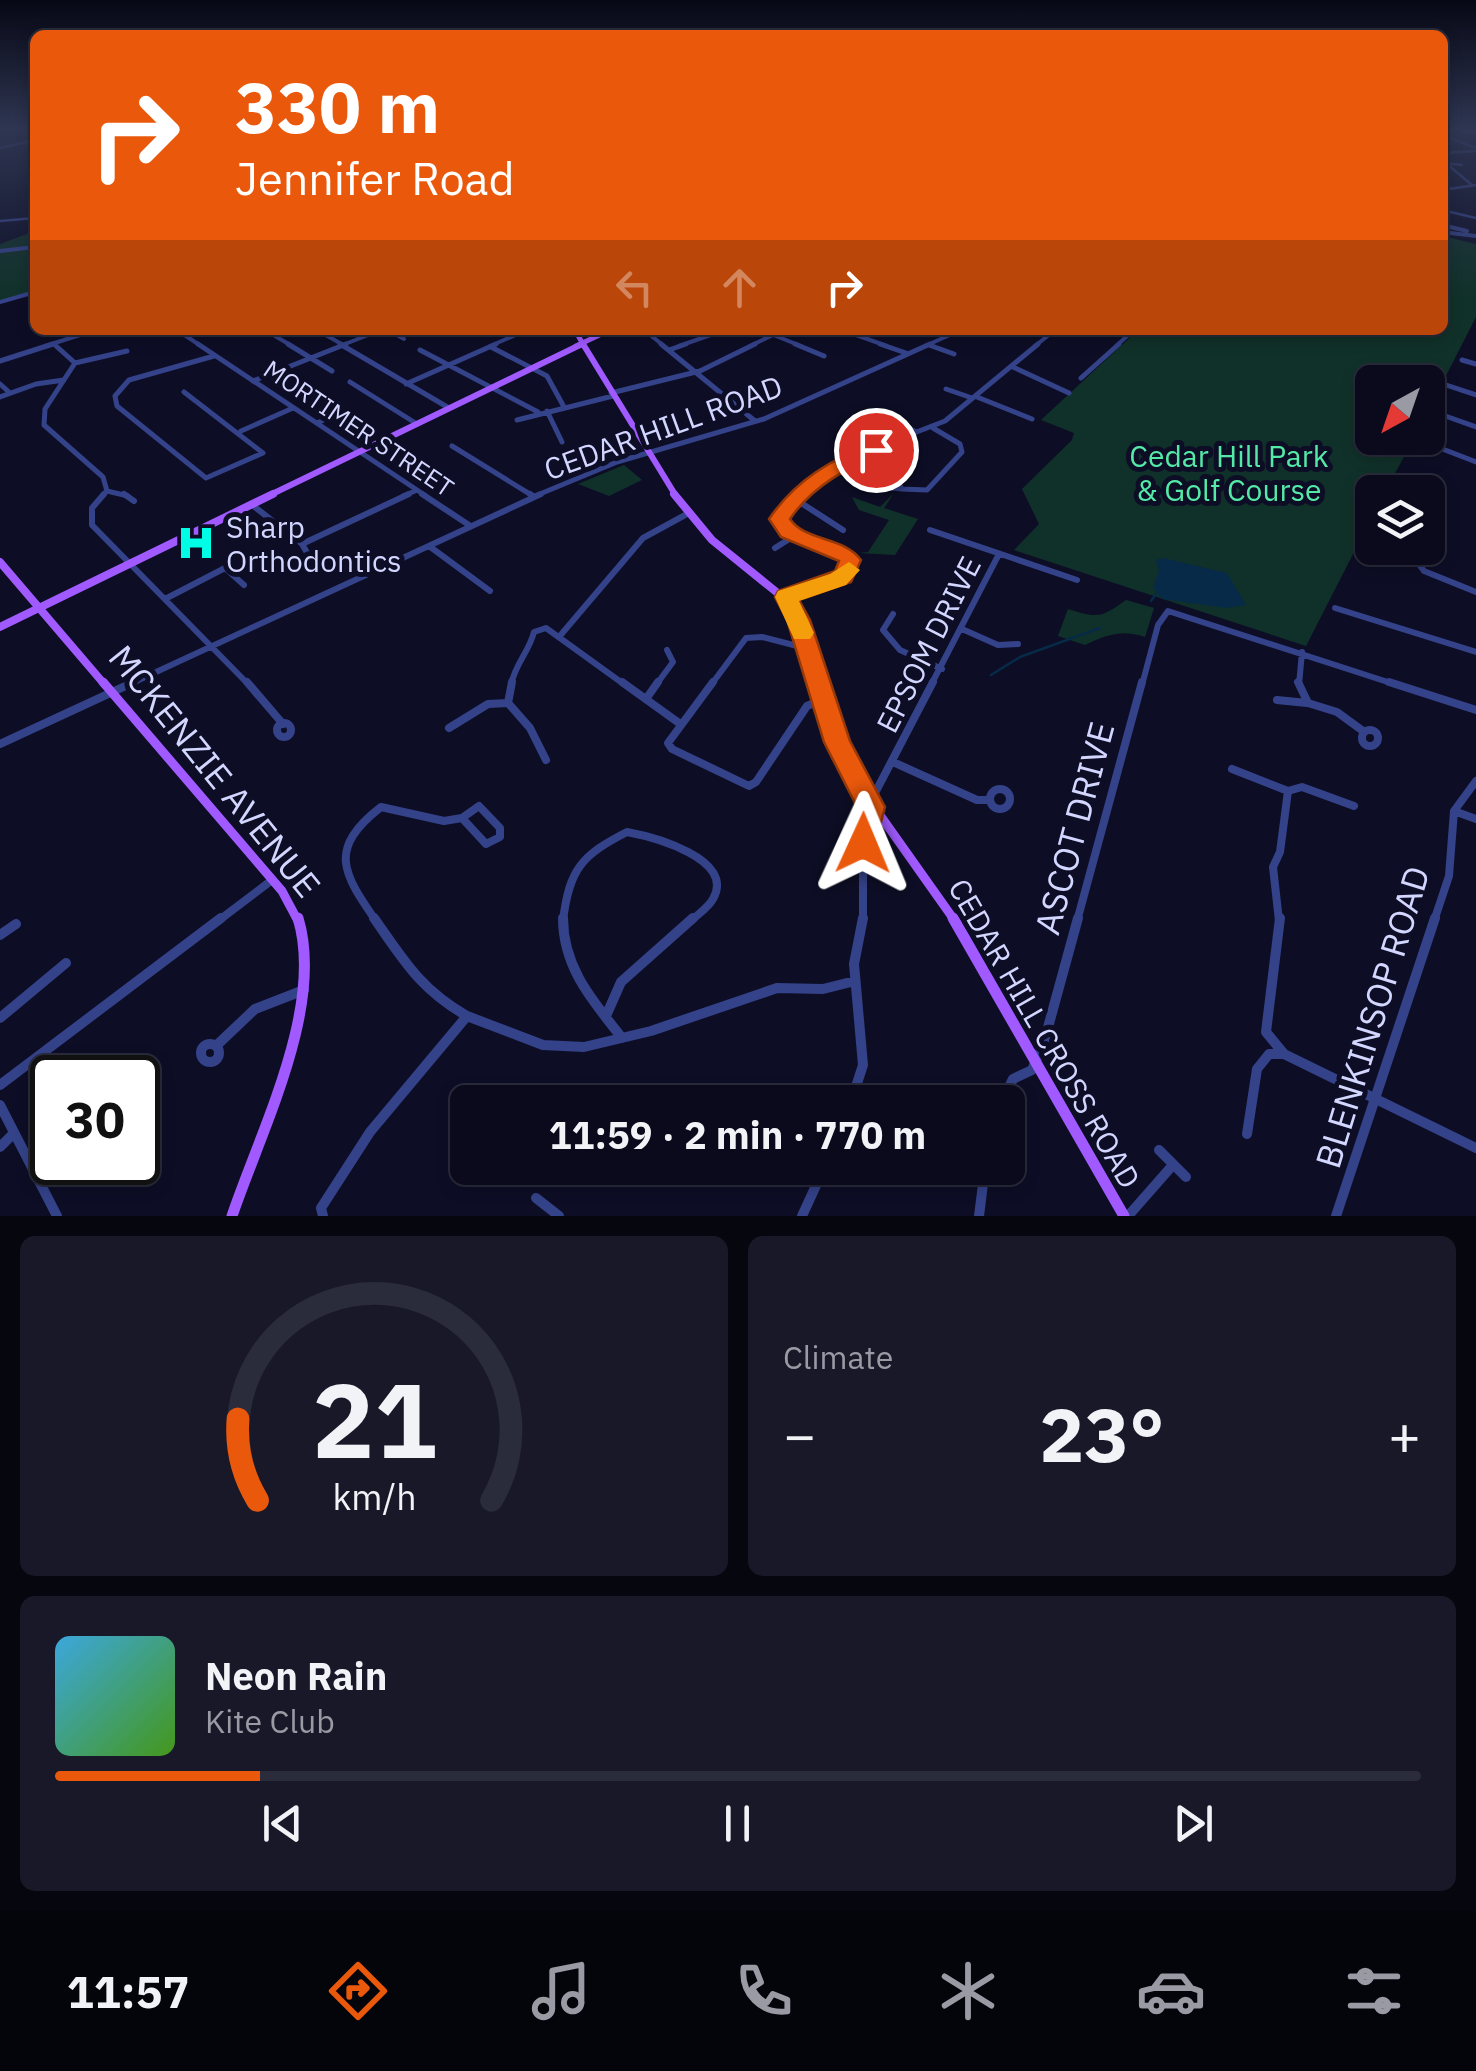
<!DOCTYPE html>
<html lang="en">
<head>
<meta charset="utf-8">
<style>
  :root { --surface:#0a0a1c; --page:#181829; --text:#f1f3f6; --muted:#999aa3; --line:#2a2b3b; --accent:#ea580c }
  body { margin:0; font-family:"IBM Plex Sans",sans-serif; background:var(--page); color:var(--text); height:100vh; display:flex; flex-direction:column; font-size:38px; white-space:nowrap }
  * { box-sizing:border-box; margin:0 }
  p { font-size:32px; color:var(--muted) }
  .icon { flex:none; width:55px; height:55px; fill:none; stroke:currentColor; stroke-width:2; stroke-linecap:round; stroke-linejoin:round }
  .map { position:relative; height:1216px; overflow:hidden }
  .sheet { display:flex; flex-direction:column; gap:20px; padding:20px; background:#06060f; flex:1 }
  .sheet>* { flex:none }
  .top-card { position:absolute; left:30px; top:30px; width:1418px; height:305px; border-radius:15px; box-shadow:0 5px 15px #0003,0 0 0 2px var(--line); background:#ea580c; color:#fff; overflow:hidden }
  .needle { width:65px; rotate:220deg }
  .tools { position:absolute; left:1355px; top:365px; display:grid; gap:20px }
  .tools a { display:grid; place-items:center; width:90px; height:90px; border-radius:15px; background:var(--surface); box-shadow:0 5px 15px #0003,0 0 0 2px var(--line); font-size:50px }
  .speed { position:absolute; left:30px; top:1055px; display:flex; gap:20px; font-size:50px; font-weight:700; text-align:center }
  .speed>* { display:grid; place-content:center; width:130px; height:130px; border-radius:50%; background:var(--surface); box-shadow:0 5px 15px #0003,0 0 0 2px var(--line); line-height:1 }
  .speed .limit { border:5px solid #111; border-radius:15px; background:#fff; color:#111 }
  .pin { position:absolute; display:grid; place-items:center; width:85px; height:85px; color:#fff; margin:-42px; border:5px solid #fff; border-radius:50%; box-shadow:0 2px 10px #0007 }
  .me { position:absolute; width:110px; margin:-55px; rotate:1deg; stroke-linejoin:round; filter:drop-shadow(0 0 8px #0008) }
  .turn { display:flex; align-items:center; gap:35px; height:210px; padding:0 40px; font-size:45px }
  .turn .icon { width:130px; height:130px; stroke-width:2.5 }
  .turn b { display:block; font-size:70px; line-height:85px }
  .lanes { display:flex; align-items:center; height:95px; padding:0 40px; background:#0003; justify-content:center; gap:50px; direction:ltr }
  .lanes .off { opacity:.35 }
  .big { font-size:75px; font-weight:700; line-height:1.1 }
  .sheet .card { flex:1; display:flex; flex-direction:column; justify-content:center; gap:15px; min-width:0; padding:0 35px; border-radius:15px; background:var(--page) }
  .sheet .dial { align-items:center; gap:0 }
  .dial svg { height:260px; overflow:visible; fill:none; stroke:var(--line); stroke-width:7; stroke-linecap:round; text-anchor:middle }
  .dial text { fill:var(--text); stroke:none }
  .song { display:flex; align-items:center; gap:30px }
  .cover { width:120px; height:120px; border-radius:15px; background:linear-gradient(135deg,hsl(200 70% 55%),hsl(100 70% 35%)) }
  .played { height:10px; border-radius:5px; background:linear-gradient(90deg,var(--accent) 15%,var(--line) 15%) }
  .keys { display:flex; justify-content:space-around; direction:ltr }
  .heat { display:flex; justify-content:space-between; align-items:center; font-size:55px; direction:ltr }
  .sheet .tiles { flex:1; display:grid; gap:20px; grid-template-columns:1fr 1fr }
  .card:last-child { grid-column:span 2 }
  .trip { position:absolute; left:450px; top:1085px; width:575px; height:100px; border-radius:15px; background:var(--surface); box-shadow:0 5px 15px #0003,0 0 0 2px var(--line); font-weight:700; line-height:100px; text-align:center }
  .dock { display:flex; height:160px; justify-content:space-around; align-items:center; background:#04040b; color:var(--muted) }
  .dock .icon { width:70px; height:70px }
  .dock .selected { color:var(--accent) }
  .dock b { font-size:45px; color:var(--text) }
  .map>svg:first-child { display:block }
</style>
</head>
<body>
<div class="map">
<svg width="1476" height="1216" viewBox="0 0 1476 1216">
  <rect width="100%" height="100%" fill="#0d0e26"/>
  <!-- green -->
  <path fill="#103129" d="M35,231V291L0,301V244Z
    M1443,236L1476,244V317L1428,411V382H1372V438H1414L1385,492H1372V517L1306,646L1014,550L1039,524L1022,489L1072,440L1074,433L1041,420L1138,330L1176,334L1180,330H1442Z
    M624,465L642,480L609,496L578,484Z
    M894,493L884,508L918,519L895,555L859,553L868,552L889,520L859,510L852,497L880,507Z
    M1126,600L1154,608L1145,637C1122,629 1106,635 1085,645L1058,636L1068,609C1099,619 1102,617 1126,600Z"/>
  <!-- water -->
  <path fill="#062a47" d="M1163,558L1227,573L1246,605L1226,608L1162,599L1153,587L1159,571L1156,560Z"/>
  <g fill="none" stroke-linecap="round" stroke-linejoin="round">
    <!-- stream -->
    <path stroke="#062a47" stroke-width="2.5" d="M1151,601L1156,594
      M991,675L1020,657L1100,628"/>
    <!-- minor-far5 -->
    <path stroke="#344289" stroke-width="2.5" d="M1442,135L1476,148
      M0,148L35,140
      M1442,153L1476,151
      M1442,163L1462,165
      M1447,164L1472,185
      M1442,190L1476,185
      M1442,210L1476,218
      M0,221L35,218
      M1442,225L1449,227"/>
    <!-- minor-far4 -->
    <path stroke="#344289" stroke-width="4" d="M1442,225L1467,231
      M1442,232L1476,236
      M0,251L35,247
      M0,302L35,292
      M177,330L201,346
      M317,330L345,346
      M388,330L404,339
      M457,330L464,334
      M644,330L664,346
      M761,330L801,346
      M842,330L887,346
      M1169,330L1178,333
      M275,336L292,346
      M929,345L933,346
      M45,346L96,330
      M340,346L381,330
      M490,346L527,330
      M679,346L719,332
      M750,346L783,330
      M925,346L961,330
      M1035,346L1055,330
      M1116,346L1134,330"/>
    <!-- minor-far3 -->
    <path stroke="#344289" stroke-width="5" d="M198,344L426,496
      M288,344L332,371
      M340,344L449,408
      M661,344L755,421
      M795,344L824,356
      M880,344L906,353
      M55,345L75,363L45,409L44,425L103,477L107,491
      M929,345L954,354
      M491,347L547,376L564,407
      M420,350L538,412
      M669,350L686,344
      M1462,360L1476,364
      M0,361L53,344
      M75,363L127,351
      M1013,367L1069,393
      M1081,378L1119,344
      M253,381L346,344
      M350,382L417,424
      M1440,383L1476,395
      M0,384L10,393
      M406,384L496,344
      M946,389L972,398
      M184,392L263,453L206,478L117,406L115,396L129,380L214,356
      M611,393L700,371L755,344
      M0,397L36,384L64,380
      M977,397L1032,419
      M547,411L562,442
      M879,411L916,432
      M1428,418L1434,412L1476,427
      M517,420L613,396
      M317,423L346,410
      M241,431L293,408
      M1414,438L1476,462
      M849,439L874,450
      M452,446L533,496
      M899,483L902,489L892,488L893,484Z
      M902,489L927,490L962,452L960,444L933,428
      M107,491L128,496
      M102,496L107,491
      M403,496L415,491
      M535,496L617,462L764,419L930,344
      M798,496L847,459L945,421L1038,344
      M1431,496L1434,488"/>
    <!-- minor-far2 -->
    <path stroke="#344289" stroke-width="6" d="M104,494L92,508V525L249,685
      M124,494L134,501
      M422,494L469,525
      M530,494L533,496
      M795,499L843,530
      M251,504L302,544L310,558
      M1428,508L1432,494
      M930,530L1077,580
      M302,544L409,494
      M429,546L490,591
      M775,548L794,536
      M1407,548L1424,571L1476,592
      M786,597L833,582L851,563L845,554L784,529L779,519L802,494
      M165,599L225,568L244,585
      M1335,608L1476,652
      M893,614L883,630L900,650L942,669
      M962,629L998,645L1018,644
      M559,637L643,538L687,514
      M128,685L541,494
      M511,685C515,664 529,652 534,632L546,628L625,685
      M656,685L673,662L667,650
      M711,685L746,638L762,637L805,648
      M931,685L999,554
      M1142,685L1158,625L1168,611L1397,685
      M1299,685L1302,652"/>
    <!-- minor-far1 -->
    <path stroke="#344289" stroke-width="8" d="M247,682L283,724
      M622,682L679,723
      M713,682L668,743L672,749L749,786L756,782L807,706L821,700
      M1298,682L1308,703L1337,712L1363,731
      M1389,682L1476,710
      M646,699L658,682
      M1277,700L1307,703
      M508,703L530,728L546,760
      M277 730a7 7 0 1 1 14 0a7 7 0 1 1-14 0Z
      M449,728L488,704L508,703L512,682
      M1362 738a8 8 0 1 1 16 0a8 8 0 1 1-16 0Z
      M0,744L134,682
      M893,762L977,800H989
      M1232,769L1288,791
      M990 799a10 10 0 1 1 20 0a10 10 0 1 1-20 0Z
      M1288,791L1302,787L1354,806
      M479,806L500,828V837L486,844L462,818Z
      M1454,811L1476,819
      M218,921L272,880
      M376,921C343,873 327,849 381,807L444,821L462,818
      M563,921C569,869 582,855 627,832C654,837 736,859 713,899C708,908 698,914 691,921
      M863,921V843L874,795L933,682
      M1077,921L1142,682
      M1279,921L1273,867L1280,852L1288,791
      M1434,921L1449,876L1454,811L1476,781"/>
    <!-- minor -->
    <path stroke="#344289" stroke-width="10" d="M374,918C404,961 421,990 467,1016
      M563,918C563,968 593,1001 622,1038
      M0,935L16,924
      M606,1016L621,982L693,918
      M0,1018L66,963
      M201 1053a9 9 0 1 1 18 0a9 9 0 1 1-18 0Z
      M217,1045L255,1009L304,990
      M1284,1054L1476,1148
      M0,1085L221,918
      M851,1102L863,1065L854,964L863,918
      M1002,1102L1013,1079L1032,1070L1044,1042L1078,918
      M0,1105L57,1216
      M1247,1134L1257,1069L1269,1054H1284L1266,1032L1280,918
      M0,1147L14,1133
      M1159,1150L1186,1177
      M536,1198L559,1216
      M323,1216L321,1208L370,1132L467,1016L543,1045L584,1047L651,1031L777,988L823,989L855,981
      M802,1216L824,1168
      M979,1216L985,1168
      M1128,1216L1172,1166
      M1336,1216L1435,918"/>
    <!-- major-far5 -->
    <path stroke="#a15aff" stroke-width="4" d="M1462,130L1476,132"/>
    <!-- major-far4 -->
    <path stroke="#a15aff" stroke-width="5" d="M575,330L584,346
      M576,346L610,330"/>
    <!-- major-far3 -->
    <path stroke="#a15aff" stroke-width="6" d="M583,344L676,496
      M268,496L582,344"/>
    <!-- major-far2 -->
    <path stroke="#a15aff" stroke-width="8" d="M674,494L712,540L790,603L816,685
      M0,562L105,685
      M0,627L273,494"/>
    <!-- major-far1 -->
    <path stroke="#a15aff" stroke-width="9" d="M103,682L282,891L298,921
      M815,682L853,777L955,921"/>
    <!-- major -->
    <path stroke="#a15aff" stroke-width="11" d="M953,918L1124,1216
      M232,1216C261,1130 325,1007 298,918"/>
  </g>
  <!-- sky -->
  <linearGradient id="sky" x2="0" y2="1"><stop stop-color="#070815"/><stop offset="0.43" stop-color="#2f3652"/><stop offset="1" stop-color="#2f3652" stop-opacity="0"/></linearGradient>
  <rect width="1476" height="300" fill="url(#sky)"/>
  <!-- route -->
  <path fill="#ea580c" stroke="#983908" stroke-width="2.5" d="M876,445L885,450L882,454C847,467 811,488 790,519C806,542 843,536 861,560L851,582L799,600L810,620L850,741L885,807L873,852L863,856L853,852L848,843L857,807L824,742L787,620L775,597L778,591L835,571L839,561L781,537L769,519C794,482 833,456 876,445Z"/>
  <!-- slow -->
  <path fill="#f59e0b" d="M849,562L860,570L846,585L799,601L814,633L810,639H794L775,597L778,591L830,574Z"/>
  <!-- icons -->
  <defs>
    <g id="hospital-bare" transform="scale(3)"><path d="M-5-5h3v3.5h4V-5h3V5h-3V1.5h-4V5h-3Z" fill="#00fee6" stroke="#0d0e26" stroke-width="2.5" paint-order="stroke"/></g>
  </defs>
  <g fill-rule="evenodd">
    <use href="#hospital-bare" x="196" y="543"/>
  </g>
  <g text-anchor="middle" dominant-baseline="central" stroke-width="10" stroke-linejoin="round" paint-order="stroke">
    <!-- far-street labels -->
    <g font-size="25" fill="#d3d6ff" stroke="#0d0e26">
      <text transform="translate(359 428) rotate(34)">MORTIMER STREET</text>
    </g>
    <!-- street labels -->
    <g font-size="30" fill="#d3d6ff" stroke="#0d0e26">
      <text transform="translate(663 427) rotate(-20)">CEDAR HILL ROAD</text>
      <text transform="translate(928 644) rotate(-63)">EPSOM DRIVE</text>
      <text transform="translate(1045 1033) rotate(60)">CEDAR HILL CROSS ROAD</text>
    </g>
    <!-- park labels -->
    <g font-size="30" fill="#55e9a7" stroke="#0d0e26">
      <text x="1229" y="455">Cedar Hill Park<tspan x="1229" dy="34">&amp; Golf Course</tspan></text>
    </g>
    <!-- poi labels -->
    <g font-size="30" fill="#d3d6ff" stroke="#0d0e26" text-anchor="start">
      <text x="226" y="526">Sharp<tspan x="226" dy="34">Orthodontics</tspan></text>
    </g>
    <!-- near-street labels -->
    <g font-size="35" fill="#d3d6ff" stroke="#0d0e26">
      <text transform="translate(215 771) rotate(51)">MCKENZIE AVENUE</text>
      <text transform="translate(1074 828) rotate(-75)">ASCOT DRIVE</text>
      <text transform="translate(1372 1017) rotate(-73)">BLENKINSOP ROAD</text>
    </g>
  </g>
</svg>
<div class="tools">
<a><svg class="needle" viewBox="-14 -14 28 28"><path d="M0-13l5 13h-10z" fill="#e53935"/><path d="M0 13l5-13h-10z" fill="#999aa3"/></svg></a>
<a><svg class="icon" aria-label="layers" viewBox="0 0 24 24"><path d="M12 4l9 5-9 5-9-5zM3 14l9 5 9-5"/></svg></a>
</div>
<div class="speed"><div class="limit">30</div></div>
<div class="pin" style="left:876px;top:450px;background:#d93025"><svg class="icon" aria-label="arrive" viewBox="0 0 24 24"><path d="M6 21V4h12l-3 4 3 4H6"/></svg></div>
<svg class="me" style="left:863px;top:843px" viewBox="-20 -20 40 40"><path d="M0-17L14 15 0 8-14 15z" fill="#ea580c" stroke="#fff" stroke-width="4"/></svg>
<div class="trip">11:59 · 2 min · 770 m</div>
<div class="top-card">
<div class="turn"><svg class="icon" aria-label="right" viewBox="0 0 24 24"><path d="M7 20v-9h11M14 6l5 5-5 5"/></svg><div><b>330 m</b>Jennifer Road</div></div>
<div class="lanes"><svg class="icon off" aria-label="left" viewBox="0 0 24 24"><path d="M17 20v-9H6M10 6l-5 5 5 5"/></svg><svg class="icon off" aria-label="ahead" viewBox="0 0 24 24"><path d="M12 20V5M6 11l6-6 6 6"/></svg><svg class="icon" aria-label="right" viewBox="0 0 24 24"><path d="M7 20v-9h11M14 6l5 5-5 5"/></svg></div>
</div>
</div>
<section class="sheet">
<div class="tiles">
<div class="card dial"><svg viewBox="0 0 100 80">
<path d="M14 69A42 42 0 1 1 86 69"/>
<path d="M14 69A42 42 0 0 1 8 44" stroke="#ea580c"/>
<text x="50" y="56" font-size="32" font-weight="700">21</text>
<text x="50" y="72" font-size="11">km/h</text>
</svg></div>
<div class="card"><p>Climate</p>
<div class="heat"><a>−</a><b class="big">23°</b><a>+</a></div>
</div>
<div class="card">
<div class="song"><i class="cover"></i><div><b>Neon Rain</b><p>Kite Club</p></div></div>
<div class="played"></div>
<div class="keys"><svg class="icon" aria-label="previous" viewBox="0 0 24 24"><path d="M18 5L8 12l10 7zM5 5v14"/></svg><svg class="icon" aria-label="pause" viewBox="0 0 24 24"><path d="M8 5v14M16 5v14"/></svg><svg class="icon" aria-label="next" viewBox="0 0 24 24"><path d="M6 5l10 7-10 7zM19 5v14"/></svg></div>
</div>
</div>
</section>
<nav class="dock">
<b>11:57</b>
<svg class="icon selected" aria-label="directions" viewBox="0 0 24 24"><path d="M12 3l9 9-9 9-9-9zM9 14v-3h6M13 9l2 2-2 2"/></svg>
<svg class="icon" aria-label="music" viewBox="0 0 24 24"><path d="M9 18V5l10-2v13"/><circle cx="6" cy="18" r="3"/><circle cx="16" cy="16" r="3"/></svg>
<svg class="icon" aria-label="phone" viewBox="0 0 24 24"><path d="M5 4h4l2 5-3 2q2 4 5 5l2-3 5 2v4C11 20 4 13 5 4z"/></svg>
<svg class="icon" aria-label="climate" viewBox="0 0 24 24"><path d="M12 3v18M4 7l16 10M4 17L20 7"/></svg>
<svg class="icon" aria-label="car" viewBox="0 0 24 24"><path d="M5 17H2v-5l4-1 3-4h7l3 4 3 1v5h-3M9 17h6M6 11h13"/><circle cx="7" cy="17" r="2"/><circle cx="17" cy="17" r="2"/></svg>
<svg class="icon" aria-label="filters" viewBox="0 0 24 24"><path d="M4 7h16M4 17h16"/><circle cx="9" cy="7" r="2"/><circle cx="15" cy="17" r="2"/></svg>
</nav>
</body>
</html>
